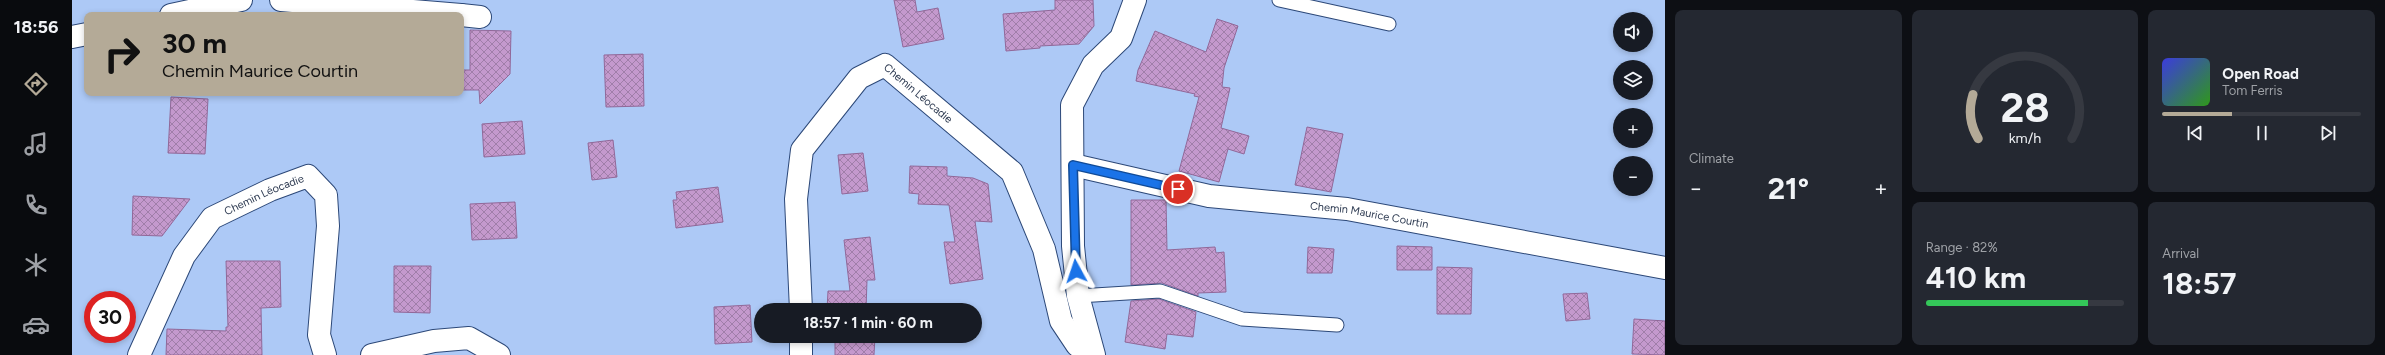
<!DOCTYPE html>
<html lang="en">
<head>
<meta charset="utf-8">
<style>
  :root { --surface:#171b24; --page:#242831; --text:#f1f3f6; --muted:#9ea1a6; --line:#363941; --accent:#b4aa97 }
  body { margin:0; font-family:Figtree,sans-serif; background:var(--page); color:var(--text); height:100vh; display:flex; flex-direction:column; font-size:15px; white-space:nowrap }
  * { box-sizing:border-box; margin:0 }
  p { font-size:13px; color:var(--muted) }
  .icon { flex:none; width:22px; height:22px; fill:none; stroke:currentColor; stroke-width:2; stroke-linecap:round; stroke-linejoin:round }
  .map { position:relative; flex:1; overflow:hidden }
  .panel { display:flex; flex-direction:column; gap:10px; padding:10px; background:#0d0f14; width:720px }
  .panel>* { flex:none }
  .banner { position:absolute; left:12px; top:12px; width:380px; height:84px; border-radius:8px; box-shadow:0 2px 6px #0003; background:#b4aa97; color:#111; overflow:hidden }
  .fabs { position:absolute; left:1541px; top:12px; display:grid; gap:8px }
  .fabs a { display:grid; place-items:center; width:40px; height:40px; border-radius:50%; background:var(--surface); box-shadow:0 2px 6px #0003; font-size:20px }
  .speed { position:absolute; left:12px; top:291px; display:flex; gap:8px; font-size:20px; font-weight:700; text-align:center }
  .speed>* { display:grid; place-content:center; width:52px; height:52px; border-radius:50%; background:var(--surface); box-shadow:0 2px 6px #0003; line-height:1 }
  .speed .limit { border:6px solid #d22; background:#fff; color:#111 }
  .pin { position:absolute; display:grid; place-items:center; width:34px; height:34px; color:#fff; margin:-17px; border:2px solid #fff; border-radius:50%; box-shadow:0 1px 4px #0007 }
  .me { position:absolute; width:44px; margin:-22px; rotate:355deg; stroke-linejoin:round; filter:drop-shadow(0 0 3px #0008) }
  .turn { display:flex; align-items:center; gap:14px; height:84px; padding:0 12px; font-size:18px }
  .turn .icon { width:52px; height:52px; stroke-width:2.5 }
  .turn b { display:block; font-size:28px; line-height:34px }
  .big { font-size:30px; font-weight:700; line-height:1.1 }
  .panel .card { flex:1; display:flex; flex-direction:column; justify-content:center; gap:6px; min-width:0; padding:0 14px; border-radius:8px; background:var(--page) }
  .panel .dial { align-items:center; gap:0 }
  .dial svg { height:104px; overflow:visible; fill:none; stroke:var(--line); stroke-width:7; stroke-linecap:round; text-anchor:middle }
  .dial text { fill:var(--text); stroke:none }
  .song { display:flex; align-items:center; gap:12px }
  .cover { width:48px; height:48px; border-radius:6px; background:linear-gradient(135deg,hsl(240 70% 55%),hsl(110 70% 35%)) }
  .played { height:4px; border-radius:2px; background:linear-gradient(90deg,var(--accent) 35%,var(--line) 35%) }
  .keys { display:flex; justify-content:space-around; direction:ltr }
  .heat { display:flex; justify-content:space-between; align-items:center; font-size:22px; direction:ltr }
  .charge { height:6px; border-radius:3px; background:linear-gradient(90deg,#34c759 82%,var(--line) 0) }
  .panel .tiles { flex:1; display:grid; gap:10px; grid-template-columns:repeat(3,1fr) }
  .card:first-child { grid-row:span 2 }
  .trip { position:absolute; left:682px; top:303px; width:228px; height:40px; border-radius:20px; background:var(--surface); box-shadow:0 2px 6px #0003; font-weight:700; line-height:40px; text-align:center }
  main { display:flex; flex:1; min-height:0 }
  .tab-bar { display:flex; flex-direction:column; width:72px; justify-content:space-around; align-items:center; background:#090b0e; color:var(--muted) }
  .tab-bar .icon { width:28px; height:28px }
  .tab-bar .current { color:var(--accent) }
  .tab-bar b { font-size:18px; color:var(--text) }
  .map>svg:first-child { display:block }
</style>
</head>
<body>
<main>
<nav class="tab-bar">
<b>18:56</b>
<svg class="icon current" aria-label="directions" viewBox="0 0 24 24"><path d="M12 3l9 9-9 9-9-9zM9 14v-3h6M13 9l2 2-2 2"/></svg>
<svg class="icon" aria-label="music" viewBox="0 0 24 24"><path d="M9 18V5l10-2v13"/><circle cx="6" cy="18" r="3"/><circle cx="16" cy="16" r="3"/></svg>
<svg class="icon" aria-label="phone" viewBox="0 0 24 24"><path d="M5 4h4l2 5-3 2q2 4 5 5l2-3 5 2v4C11 20 4 13 5 4z"/></svg>
<svg class="icon" aria-label="climate" viewBox="0 0 24 24"><path d="M12 3v18M4 7l16 10M4 17L20 7"/></svg>
<svg class="icon" aria-label="car" viewBox="0 0 24 24"><path d="M5 17H2v-5l4-1 3-4h7l3 4 3 1v5h-3M9 17h6M6 11h13"/><circle cx="7" cy="17" r="2"/><circle cx="17" cy="17" r="2"/></svg>
</nav>
<div class="map">
<svg width="1593" height="355" viewBox="0 0 1593 355">
  <defs>
    <pattern id="building-cross-hatch" width="8" height="8" patternUnits="userSpaceOnUse"><rect width="8" height="8" fill="#c499cd"/><path d="M0 0l8 8M0 8l8-8" fill="none" stroke="#a07ea9"/></pattern>
  </defs>
  <rect width="100%" height="100%" fill="#adc9f6"/>
  <!-- building -->
  <path fill="url(#building-cross-hatch)" stroke="#916899" d="M822,0H843L845,12L866,8L872,39L831,47Z
    M983,0H1021L1022,26L1007,44L968,46V48L934,51L931,14L983,10Z
    M1145,19L1166,26L1152,68L1150,87L1158,88L1149,128L1177,136L1172,154L1156,149L1147,182L1107,171L1127,97L1122,96L1123,94L1064,81L1066,70L1083,31L1134,52Z
    M398,30L439,31L438,74L408,104L407,90H389V70H398Z
    M571,54L572,106L534,107L532,55Z
    M99,97L136,99L133,154L96,153Z
    M450,121L453,154L412,157L410,124Z
    M1235,127L1271,134L1259,192L1223,185Z
    M541,140L545,177L520,180L516,143Z
    M791,153L796,191L770,194L766,155Z
    M838,166L875,167V176L901,178L916,184L920,222L903,221L911,279L878,284L872,242H883L877,205L846,204L847,194L837,193Z
    M646,187L651,222L604,228L601,200H605L604,192Z
    M61,196L118,199L90,236L60,235Z
    M1059,200H1094L1095,250L1143,247L1144,253L1152,252L1154,292L1126,293V296L1090,283L1059,285Z
    M443,202L445,238L400,240L398,204Z
    M798,237L803,280H795L794,310H755L756,291H778L772,240Z
    M1325,246L1360,247V270H1325Z
    M1236,247L1262,249L1260,273H1235Z
    M154,261H208L209,307L189,308L190,355H94L95,329L154,331V327H156Z
    M322,266H359L358,313L322,312Z
    M1365,267L1400,268L1399,314H1365Z
    M1515,293L1518,319L1494,321L1491,294Z
    M1087,299L1124,312L1121,337L1095,334L1093,349L1053,342L1059,301Z
    M678,305L680,342L643,344L642,307Z
    M1562,319L1593,321V355L1560,354Z
    M763,336H803L802,355H763Z"/>
  <g fill="none" stroke-linecap="round" stroke-linejoin="round">
    <!-- lane casing -->
    <g stroke="#2c4878" stroke-width="15">
      <path id="lane" d="M1207,0L1317,24
        M1006,296L1088,291L1170,319L1265,325"/>
    </g>
    <!-- street casing -->
    <g stroke="#2c4878" stroke-width="24">
      <g id="street">
        <path d="M209,0L389,15"/>
        <path d="M99,15L169,0"/>
        <path d="M389,15L408,17"/>
        <path d="M0,37L15,34"/>
        <path id="s1" d="M1001,165L1137,196L1275,209L1593,268"/>
        <path id="s2" d="M729,310L724,199L730,150L787,78L813,65L940,172L972,249L989,321L1005,345L1017,355"/>
        <path d="M729,336V355"/>
        <path id="s3" d="M67,355L112,256L140,218L198,190L236,176L254,195L256,226L247,335L253,355"/>
        <path d="M300,355L362,341L397,338L427,355"/>
        <path d="M1022,355L1006,296L1001,246L1000,105L1021,65L1049,38L1063,0"/>
      </g>
    </g>
    <!-- lane -->
    <use href="#lane" stroke="#fff" stroke-width="13"/>
    <!-- street -->
    <use href="#street" stroke="#fff" stroke-width="22"/>
  </g>
  <g fill="none" stroke-linecap="round" stroke-linejoin="round">
    <!-- route casing -->
    <g stroke="#114b97" stroke-width="10">
      <path id="route" d="M1004,271L1001,165L1106,189"/>
    </g>
    <!-- route -->
    <use href="#route" stroke="#1a73e8" stroke-width="7"/>
  </g>
  <g text-anchor="middle" dominant-baseline="central" stroke-width="3.5" stroke-linejoin="round" paint-order="stroke">
    <!-- street labels -->
    <g font-size="11" fill="#2d3a51" stroke="#c1d6f8">
      <text stroke="none"><textPath href="#s2" startOffset="325">Chemin Léocadie</textPath></text>
      <text stroke="none"><textPath href="#s3" startOffset="213">Chemin Léocadie</textPath></text>
      <text stroke="none"><textPath href="#s1" startOffset="301">Chemin Maurice Courtin</textPath></text>
    </g>
  </g>
</svg>
<div class="fabs">
<a><svg class="icon" aria-label="sound" viewBox="0 0 24 24"><path d="M4 9h4l5-4v14l-5-4H4zM17 9q2 3 0 6"/></svg></a>
<a><svg class="icon" aria-label="layers" viewBox="0 0 24 24"><path d="M12 4l9 5-9 5-9-5zM3 14l9 5 9-5"/></svg></a>
<a>+</a>
<a>−</a>
</div>
<div class="speed"><div class="limit">30</div></div>
<div class="pin" style="left:1106px;top:189px;background:#d93025"><svg class="icon" aria-label="arrive" viewBox="0 0 24 24"><path d="M6 21V4h12l-3 4 3 4H6"/></svg></div>
<svg class="me" style="left:1004px;top:271px" viewBox="-20 -20 40 40"><path d="M0-17L14 15 0 8-14 15z" fill="#1a73e8" stroke="#fff" stroke-width="4"/></svg>
<div class="trip">18:57 · 1 min · 60 m</div>
<div class="banner">
<div class="turn"><svg class="icon" aria-label="right" viewBox="0 0 24 24"><path d="M7 20v-9h11M14 6l5 5-5 5"/></svg><div><b>30 m</b>Chemin Maurice Courtin</div></div>
</div>
</div>
<section class="panel">
<div class="tiles">
<div class="card"><p>Climate</p>
<div class="heat"><a>−</a><b class="big">21°</b><a>+</a></div>
</div>
<div class="card dial"><svg viewBox="0 0 100 80">
<path d="M14 69A42 42 0 1 1 86 69"/>
<path d="M14 69A42 42 0 0 1 10 35" stroke="#b4aa97"/>
<text x="50" y="56" font-size="32" font-weight="700">28</text>
<text x="50" y="72" font-size="11">km/h</text>
</svg></div>
<div class="card">
<div class="song"><i class="cover"></i><div><b>Open Road</b><p>Tom Ferris</p></div></div>
<div class="played"></div>
<div class="keys"><svg class="icon" aria-label="previous" viewBox="0 0 24 24"><path d="M18 5L8 12l10 7zM5 5v14"/></svg><svg class="icon" aria-label="pause" viewBox="0 0 24 24"><path d="M8 5v14M16 5v14"/></svg><svg class="icon" aria-label="next" viewBox="0 0 24 24"><path d="M6 5l10 7-10 7zM19 5v14"/></svg></div>
</div>
<div class="card"><p>Range · 82%</p><b class="big">410 km</b><div class="charge"></div></div>
<div class="card"><p>Arrival</p><b class="big">18:57</b></div>
</div>
</section>
</main>
</body>
</html>
